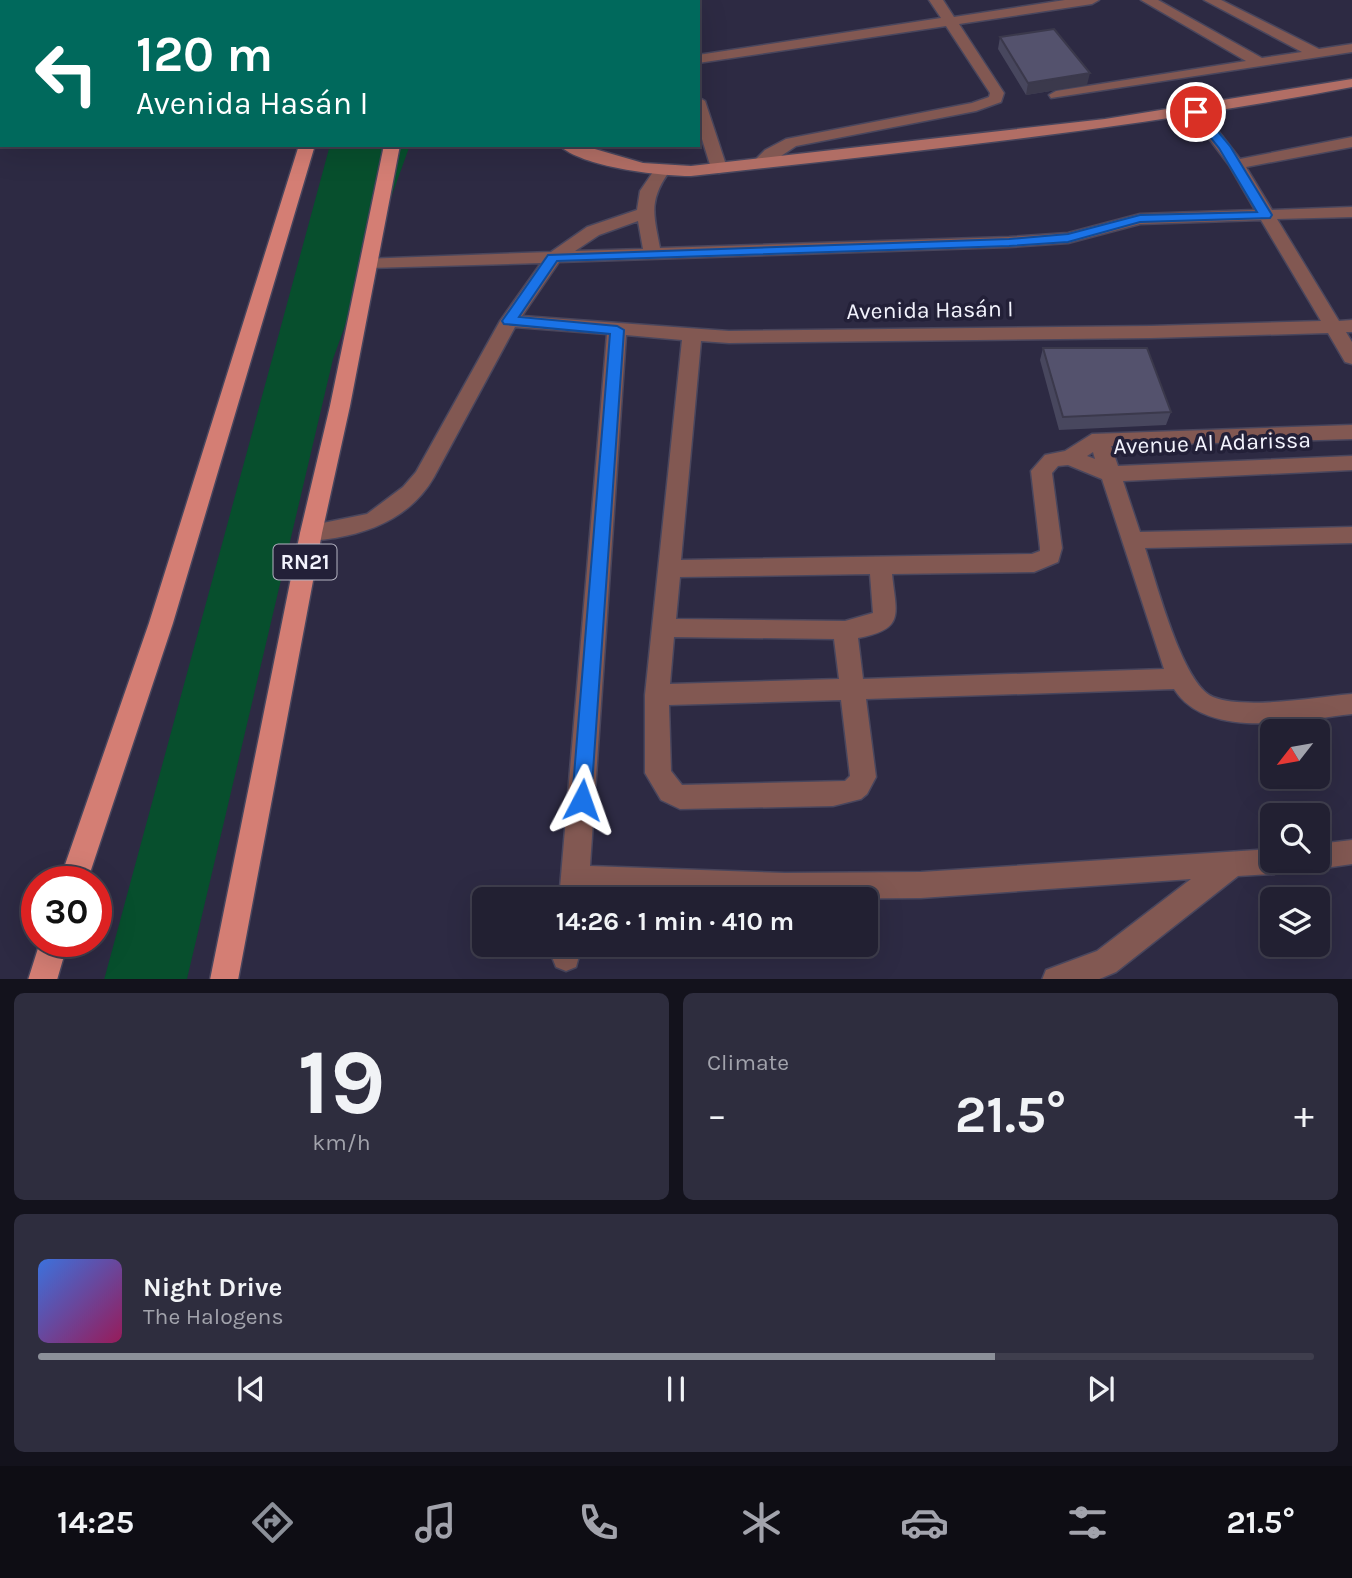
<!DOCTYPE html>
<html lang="en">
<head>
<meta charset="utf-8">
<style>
  :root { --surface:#222032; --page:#2e2d3e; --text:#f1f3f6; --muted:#a2a3ac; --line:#3f3e4d; --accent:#8c9099 }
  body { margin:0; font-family:Karla,sans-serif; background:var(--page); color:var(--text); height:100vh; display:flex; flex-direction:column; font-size:26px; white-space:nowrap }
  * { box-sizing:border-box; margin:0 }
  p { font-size:23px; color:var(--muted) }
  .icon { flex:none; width:38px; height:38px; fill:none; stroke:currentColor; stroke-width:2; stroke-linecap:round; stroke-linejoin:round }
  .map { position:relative; height:979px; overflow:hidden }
  .sheet { display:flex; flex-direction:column; gap:14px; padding:14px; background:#13121c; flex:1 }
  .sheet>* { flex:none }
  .hud { position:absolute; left:0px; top:0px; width:700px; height:147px; box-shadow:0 7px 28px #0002,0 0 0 2px var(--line); background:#00695c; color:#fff; overflow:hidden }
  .needle { width:46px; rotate:239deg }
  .buttons { position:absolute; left:1260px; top:719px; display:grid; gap:14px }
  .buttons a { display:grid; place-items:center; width:70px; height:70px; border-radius:10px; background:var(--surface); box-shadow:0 7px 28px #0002,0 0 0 2px var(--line); font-size:35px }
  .speed { position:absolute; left:21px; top:866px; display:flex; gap:14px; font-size:35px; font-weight:700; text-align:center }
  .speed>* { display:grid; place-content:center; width:91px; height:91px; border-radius:50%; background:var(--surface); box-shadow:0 7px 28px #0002,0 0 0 2px var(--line); line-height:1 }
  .speed .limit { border:10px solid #d22; background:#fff; color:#111 }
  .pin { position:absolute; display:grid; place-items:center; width:60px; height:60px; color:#fff; margin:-30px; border:4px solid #fff; border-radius:50%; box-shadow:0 2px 7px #0007 }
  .me { position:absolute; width:77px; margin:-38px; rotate:4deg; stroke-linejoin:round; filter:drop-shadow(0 0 5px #0008) }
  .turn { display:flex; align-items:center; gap:24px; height:147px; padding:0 21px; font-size:32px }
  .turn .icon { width:91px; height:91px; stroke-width:2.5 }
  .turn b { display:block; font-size:49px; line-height:60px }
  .big { font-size:52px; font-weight:700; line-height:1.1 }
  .sheet .tile { flex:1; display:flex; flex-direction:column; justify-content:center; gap:10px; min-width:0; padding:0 24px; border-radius:10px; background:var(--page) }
  .sheet .dial { align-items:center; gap:0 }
  .dial b { font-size:91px; line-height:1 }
  .song { display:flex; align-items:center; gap:21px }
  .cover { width:84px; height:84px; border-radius:10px; background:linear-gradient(135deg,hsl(220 70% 55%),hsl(330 70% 35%)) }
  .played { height:7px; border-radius:4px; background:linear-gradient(90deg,var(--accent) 75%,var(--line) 75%) }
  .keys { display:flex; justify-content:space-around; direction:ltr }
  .heat { display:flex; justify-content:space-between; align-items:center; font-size:38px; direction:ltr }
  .sheet .tiles { flex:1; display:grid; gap:14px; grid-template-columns:1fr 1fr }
  .tile:last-child { grid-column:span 2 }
  .trip { position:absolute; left:472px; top:887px; width:406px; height:70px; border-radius:10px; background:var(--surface); box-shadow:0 7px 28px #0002,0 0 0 2px var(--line); font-weight:700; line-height:70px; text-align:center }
  .dock { display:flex; height:112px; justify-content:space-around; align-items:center; background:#0e0d14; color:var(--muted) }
  .dock .icon { width:49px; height:49px }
  .dock .active { color:var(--accent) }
  .dock b { font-size:32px; color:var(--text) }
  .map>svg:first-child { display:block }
</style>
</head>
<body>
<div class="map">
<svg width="1352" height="980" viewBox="0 0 1352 980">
  <rect width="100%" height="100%" fill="#2d2a43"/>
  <!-- green -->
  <path fill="#074f2d" d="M330,145H410L333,359L187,979L104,980Z"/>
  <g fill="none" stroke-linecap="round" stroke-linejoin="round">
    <!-- street casing -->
    <g stroke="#49465d" stroke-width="3">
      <path id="street" d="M614,0H631L613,2Z
        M659,0H673V2H660Z
        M929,0H943L954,17L1065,0H1099L1092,4L959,24L1004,93L1001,102L976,111L796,146L766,166H754L752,163L765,150L786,139L972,103L989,97L990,93L946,26L698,63V55L941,18Z
        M1141,0H1158L1262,58L1302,52L1204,0H1221L1319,49L1352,44V52L1051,98L1049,95L1056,91L1246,61Z
        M698,97L705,101L727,168L725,171L719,173L711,168L698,126Z
        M1196,108L1201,109L1240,159L1352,137V147L1246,167L1272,210L1352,207V217L1277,219L1339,321L1352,320V332H1346L1352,342V364L1345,362L1328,333L1151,338L729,343L701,341L681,560L1032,554L1040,551V548L1031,471L1045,455L1065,451L1092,434L1352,425V439L1111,446L1118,466L1352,456V470L1123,481L1140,532L1352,527V543L1145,548C1156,581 1182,684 1213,697C1246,710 1316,697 1352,694V714C1300,720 1207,741 1174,689L866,699L876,777L867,794L861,799L833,806L680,809L661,800L645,773V695L682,340L626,335L590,866L785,873L921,872L1272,849V861H1287L1284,870L1274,874L1238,876L1116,972L1097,980H1042L1046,970L1097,951L1191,879L921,898L785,899L588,891L587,900H559L607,334L515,327L434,477C413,514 376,531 335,538C325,539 314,542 303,539L300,533L303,527L367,514L403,487L416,472L500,321L541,263L369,268L363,267L360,263L363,259L551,252L587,227L637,210L640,191L655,169L661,167L669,172C648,201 654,216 660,248L1009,237L1068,233L1140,214L1255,210L1229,165L1189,112ZM1261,220L1321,321L1151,326L729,331L522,316L559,262L1009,247L1068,243L1140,224ZM638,221L643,249L575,251L599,235ZM1093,452L1095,459L1087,456ZM1068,465L1102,479L1164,669L863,679L858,638C906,629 896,614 892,574L1034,572L1058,562L1062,548L1052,473L1058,466ZM870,574L873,613L845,621L676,619L680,577ZM674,637L834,639L839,679L670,684ZM841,700L850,776L845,781L682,785L671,771L669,705Z
        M1352,840V864L1318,869L1309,865L1307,861H1318V844Z
        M554,945H582L576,967L566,971L556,967L552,957Z"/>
    </g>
    <!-- secondary casing -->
    <g stroke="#49465d" stroke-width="3">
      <path id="secondary" d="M1352,79V87C1133,129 912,152 691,176C660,176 581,167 559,145H581L643,163L691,166L1105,119Z"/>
    </g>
    <!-- primary casing -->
    <g stroke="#49465d" stroke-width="3">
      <path id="primary" d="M359,0H373V2H359Z
        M391,0H405V2H391Z
        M299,145H315L173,623L87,882H59L149,623Z
        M384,145H400L350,406L322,533L238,980H210L300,533L330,406Z
        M40,942H68L57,980H28Z"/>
    </g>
    <!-- street -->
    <use href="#street" fill="#825852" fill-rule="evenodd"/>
    <!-- secondary -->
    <use href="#secondary" fill="#b16e65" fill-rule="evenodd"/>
    <!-- primary -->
    <use href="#primary" fill="#d47e74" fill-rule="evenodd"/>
  </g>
  <!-- wall -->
  <path fill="#48475e" d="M1000,37L1087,85L1026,95L998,49Z
    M1043,348L1171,412L1166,425L1059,430L1040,360Z"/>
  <!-- shaded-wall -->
  <path fill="#3b394c" d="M1090,73L1087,85L1026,95L1028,83Z"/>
  <!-- building -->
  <path fill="#54526d" stroke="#3b394c" stroke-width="2" d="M1054,29L1090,73L1028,83L1000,37Z
    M1043,348H1147L1171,412L1063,417Z"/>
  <!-- route -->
  <path fill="#1a73e8" stroke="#114b97" stroke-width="2" d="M1192,110H1200L1230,146L1272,215L1270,218L1140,222L1068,242L1009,246L557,261L519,317L617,326L624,330L591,800L588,806L582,809L575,806L572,800L610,334L504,324L502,321L548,255L1009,239L1068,234L1140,215L1257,212L1219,148L1190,112Z"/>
  <g text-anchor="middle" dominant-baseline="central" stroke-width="7" stroke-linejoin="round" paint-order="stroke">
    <!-- shield labels -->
    <rect fill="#232038" stroke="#b5b4c2" stroke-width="2" x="273.5" y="544.5" width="63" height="35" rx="5"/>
    <g font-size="21" font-weight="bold" fill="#f3f3fd">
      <text x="305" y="562">RN21</text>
    </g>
    <!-- street labels -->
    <g font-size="23" fill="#f3f3fd" stroke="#232038">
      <text transform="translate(930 310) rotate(-1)">Avenida Hasán I</text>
      <text transform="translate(1212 443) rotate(-2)">Avenue Al Adarissa</text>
    </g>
  </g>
</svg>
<div class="buttons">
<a><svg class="needle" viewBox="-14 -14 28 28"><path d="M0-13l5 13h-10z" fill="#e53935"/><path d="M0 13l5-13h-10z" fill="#a2a3ac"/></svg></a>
<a><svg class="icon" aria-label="search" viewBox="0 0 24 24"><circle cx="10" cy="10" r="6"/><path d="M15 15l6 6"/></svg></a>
<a><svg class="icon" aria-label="layers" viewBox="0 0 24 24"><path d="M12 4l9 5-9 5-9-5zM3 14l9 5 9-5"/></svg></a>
</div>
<div class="speed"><div class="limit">30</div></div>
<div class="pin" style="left:1196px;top:112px;background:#d93025"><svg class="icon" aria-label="arrive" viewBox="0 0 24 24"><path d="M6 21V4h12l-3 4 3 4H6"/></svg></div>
<svg class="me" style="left:582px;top:800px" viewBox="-20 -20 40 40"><path d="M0-17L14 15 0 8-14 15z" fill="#1a73e8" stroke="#fff" stroke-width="4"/></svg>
<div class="trip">14:26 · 1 min · 410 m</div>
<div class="hud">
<div class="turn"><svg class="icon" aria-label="left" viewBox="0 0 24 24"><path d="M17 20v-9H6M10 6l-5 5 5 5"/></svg><div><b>120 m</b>Avenida Hasán I</div></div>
</div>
</div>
<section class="sheet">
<div class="tiles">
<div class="tile dial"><b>19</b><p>km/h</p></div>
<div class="tile"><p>Climate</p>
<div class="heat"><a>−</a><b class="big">21.5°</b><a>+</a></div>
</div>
<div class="tile">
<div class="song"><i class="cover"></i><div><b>Night Drive</b><p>The Halogens</p></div></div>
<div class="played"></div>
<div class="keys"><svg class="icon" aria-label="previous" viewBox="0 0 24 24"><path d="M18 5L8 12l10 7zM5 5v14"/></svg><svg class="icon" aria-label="pause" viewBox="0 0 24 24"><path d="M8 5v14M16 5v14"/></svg><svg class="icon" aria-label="next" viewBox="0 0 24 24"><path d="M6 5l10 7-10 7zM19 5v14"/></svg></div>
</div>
</div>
</section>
<nav class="dock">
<b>14:25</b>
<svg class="icon active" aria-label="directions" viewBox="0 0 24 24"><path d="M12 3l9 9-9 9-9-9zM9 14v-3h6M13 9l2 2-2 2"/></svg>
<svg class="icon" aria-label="music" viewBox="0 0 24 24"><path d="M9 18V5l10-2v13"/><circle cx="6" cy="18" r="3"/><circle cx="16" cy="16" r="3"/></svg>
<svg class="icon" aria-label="phone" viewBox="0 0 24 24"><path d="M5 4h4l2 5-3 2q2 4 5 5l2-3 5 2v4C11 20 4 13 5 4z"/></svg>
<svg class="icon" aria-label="climate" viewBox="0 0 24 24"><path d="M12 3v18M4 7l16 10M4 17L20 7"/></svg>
<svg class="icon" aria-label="car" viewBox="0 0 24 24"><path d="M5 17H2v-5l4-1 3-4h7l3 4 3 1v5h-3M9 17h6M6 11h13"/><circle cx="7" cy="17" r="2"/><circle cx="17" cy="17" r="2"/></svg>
<svg class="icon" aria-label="filters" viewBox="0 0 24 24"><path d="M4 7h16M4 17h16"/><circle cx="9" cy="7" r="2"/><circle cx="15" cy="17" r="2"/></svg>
<b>21.5°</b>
</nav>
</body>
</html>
